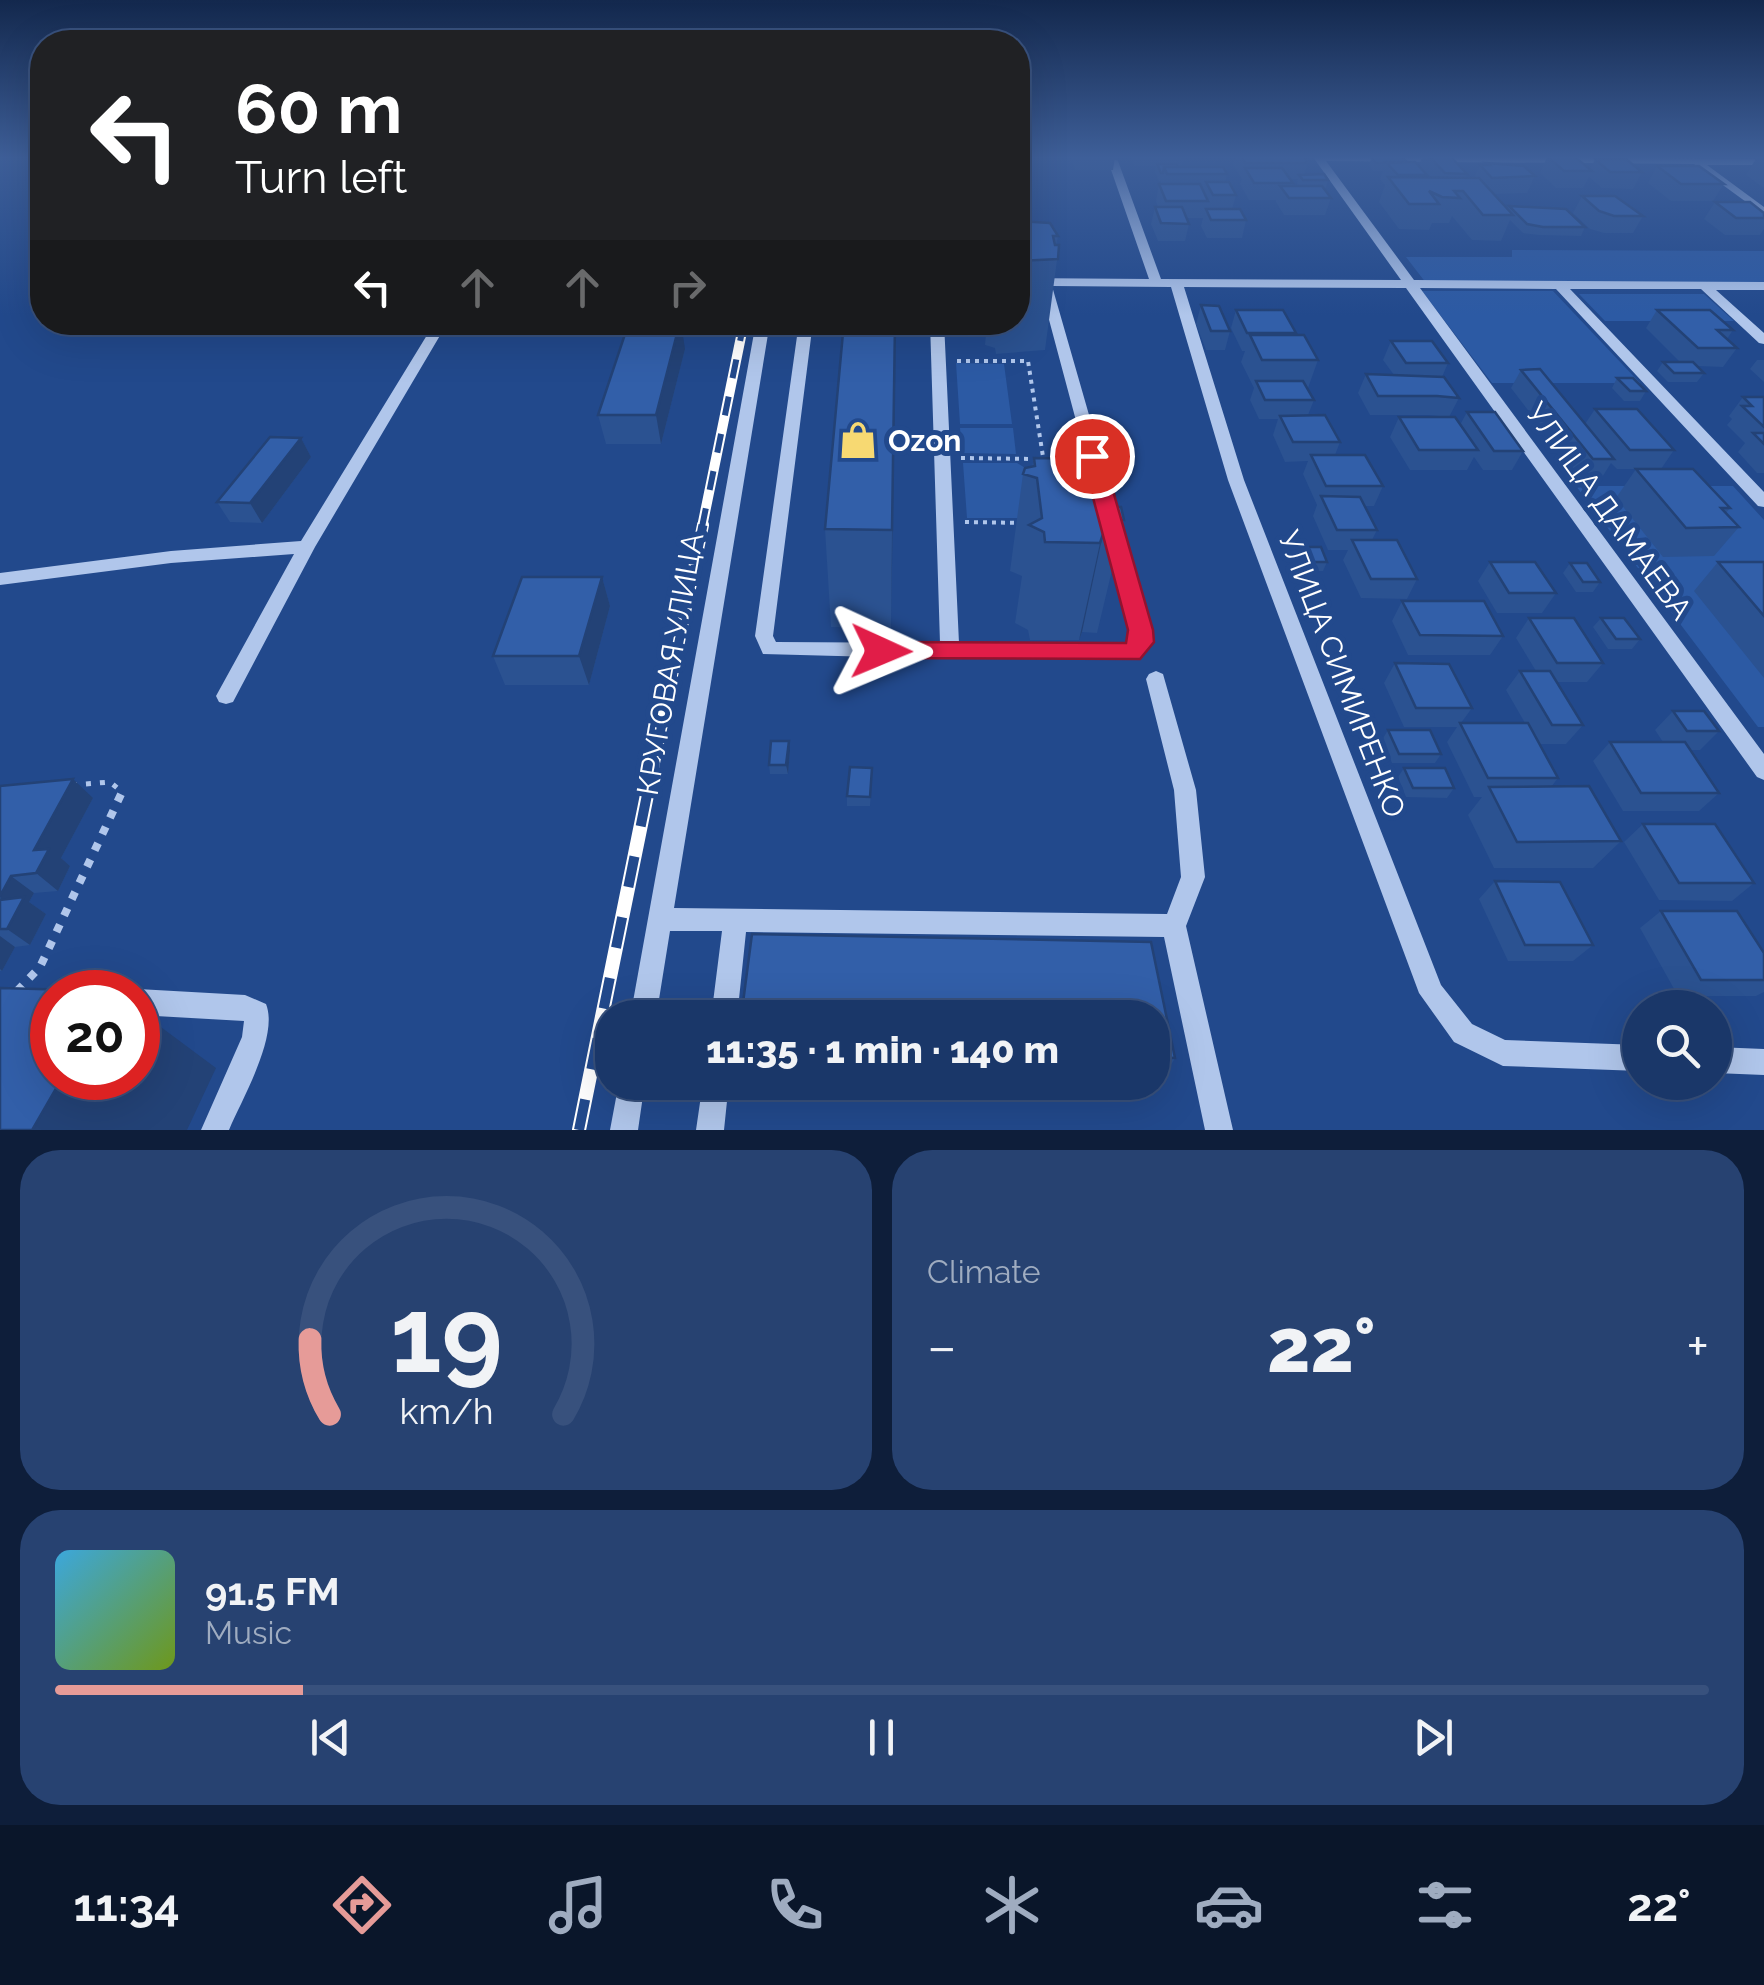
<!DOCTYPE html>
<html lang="en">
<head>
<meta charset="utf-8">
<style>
  :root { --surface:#1a3769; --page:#274271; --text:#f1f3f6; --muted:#9facc0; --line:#38517d; --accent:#e69b98 }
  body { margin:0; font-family:Raleway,sans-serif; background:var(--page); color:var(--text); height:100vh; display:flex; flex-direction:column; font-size:38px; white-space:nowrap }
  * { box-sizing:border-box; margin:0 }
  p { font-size:32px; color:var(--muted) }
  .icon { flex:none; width:55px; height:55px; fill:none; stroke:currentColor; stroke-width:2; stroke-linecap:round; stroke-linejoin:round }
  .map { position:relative; height:1130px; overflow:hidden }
  .side { display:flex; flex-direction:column; gap:20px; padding:20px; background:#0e1e3a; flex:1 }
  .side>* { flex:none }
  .guide { position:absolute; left:30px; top:30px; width:1000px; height:305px; border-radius:40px; box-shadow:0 10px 40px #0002,0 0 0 2px var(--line); background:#202124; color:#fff; overflow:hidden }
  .tools { position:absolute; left:1622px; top:990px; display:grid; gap:20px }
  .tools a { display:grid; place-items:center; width:110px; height:110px; border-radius:50%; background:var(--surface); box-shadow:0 10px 40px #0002,0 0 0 2px var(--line); font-size:50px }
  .speed { position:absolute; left:30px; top:970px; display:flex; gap:20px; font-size:50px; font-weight:700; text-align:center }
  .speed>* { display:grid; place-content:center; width:130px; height:130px; border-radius:50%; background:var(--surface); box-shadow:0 10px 40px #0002,0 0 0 2px var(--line); line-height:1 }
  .speed .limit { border:15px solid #d22; background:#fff; color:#111 }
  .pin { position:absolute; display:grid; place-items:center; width:85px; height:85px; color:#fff; margin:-42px; border:5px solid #fff; border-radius:50%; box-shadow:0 2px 10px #0007 }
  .me { position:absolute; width:110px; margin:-55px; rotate:91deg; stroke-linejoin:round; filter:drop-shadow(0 0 8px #0008) }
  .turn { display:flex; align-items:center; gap:35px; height:210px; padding:0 40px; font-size:45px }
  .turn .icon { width:130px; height:130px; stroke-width:2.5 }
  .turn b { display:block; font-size:70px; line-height:85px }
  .lanes { display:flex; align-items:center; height:95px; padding:0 40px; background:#0003; justify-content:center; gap:50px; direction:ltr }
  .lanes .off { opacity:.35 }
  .big { font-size:75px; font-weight:800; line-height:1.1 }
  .side .card { flex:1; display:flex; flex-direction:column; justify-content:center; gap:15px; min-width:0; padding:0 35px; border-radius:40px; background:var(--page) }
  .side .dial { align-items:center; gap:0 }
  .dial svg { height:260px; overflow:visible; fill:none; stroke:var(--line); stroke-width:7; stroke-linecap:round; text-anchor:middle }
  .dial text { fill:var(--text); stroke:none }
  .song { display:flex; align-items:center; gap:30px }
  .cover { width:120px; height:120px; border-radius:15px; background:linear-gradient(135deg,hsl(200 70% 55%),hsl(80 70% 35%)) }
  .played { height:10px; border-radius:5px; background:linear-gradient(90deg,var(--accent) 15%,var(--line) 15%) }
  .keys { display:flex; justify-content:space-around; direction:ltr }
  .heat { display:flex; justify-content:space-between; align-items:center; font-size:55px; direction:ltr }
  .side .tiles { flex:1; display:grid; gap:20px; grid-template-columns:1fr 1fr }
  .card:last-child { grid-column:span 2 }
  .trip { position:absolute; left:595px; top:1000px; width:575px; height:100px; border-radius:40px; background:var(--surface); box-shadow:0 10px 40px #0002,0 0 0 2px var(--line); font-weight:800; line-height:100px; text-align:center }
  .tab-bar { display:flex; height:160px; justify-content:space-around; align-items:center; background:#0a162a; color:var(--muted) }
  .tab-bar .icon { width:70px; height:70px }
  .tab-bar .selected { color:var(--accent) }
  .tab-bar b { font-size:45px; color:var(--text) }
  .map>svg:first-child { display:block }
</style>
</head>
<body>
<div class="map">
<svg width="1764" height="1130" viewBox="0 0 1764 1130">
  <rect width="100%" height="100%" fill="#22498c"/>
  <!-- green -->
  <path fill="#2c5aa4" d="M1512,250L1764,251V285L1426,283L1406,257H1512Z
    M1422,291H1553L1640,383H1492Z
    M1579,294H1704L1734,321H1605Z
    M956,363L1004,364L1012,424H960Z
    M960,428H1013L1016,454L962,453Z
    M963,463H1017L1037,475L1025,518H967Z
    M1576,486H1733L1764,520V727H1758Z"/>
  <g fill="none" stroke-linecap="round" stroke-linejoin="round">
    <!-- path-far2 -->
    <path stroke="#b0c6eb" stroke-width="4" stroke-dasharray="4 5" stroke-linecap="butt" d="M957,361H1028L1044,463
      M961,458L1035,459
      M965,522L1024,523"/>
    <!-- path-far1 -->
    <path stroke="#b0c6eb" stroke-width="5" stroke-dasharray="5 9" stroke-linecap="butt" d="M72,785L110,782L122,792"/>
    <!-- path -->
    <path stroke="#b0c6eb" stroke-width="8" stroke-dasharray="8 10" stroke-linecap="butt" d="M17,991L40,967L123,790"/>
    <!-- minor -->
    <path fill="#b0c6eb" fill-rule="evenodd" d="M1313,157L1764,159V165H1707L1764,207V215L1694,164L1326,161L1414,280L1764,282V290H1716L1764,333V344L1759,343L1701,289H1570L1764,492V507L1758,506L1556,289L1420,288L1764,754V780L1757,777L1406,288L1184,287L1244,480L1441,985L1472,1024L1505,1040L1640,1045V1071L1503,1066L1454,1042L1419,993L1228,480L1171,287L1052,286L1110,488L1102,493L1094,488L1040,286H1018V278L1149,279L1108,161L1113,158L1118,161L1161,279L1401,280Z
      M435,322H448L315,547L233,702L226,704L219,702L216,696L294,554L171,563L0,585V573L171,551L301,541Z
      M556,322H575L591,329L624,327L627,322H640L634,334L589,337Z
      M756,322H770L674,908L1167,914L1181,877L1174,790L1146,679L1149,674L1156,671L1163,674L1196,790L1205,877L1186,926L1233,1130H1205L1164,937L746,932L737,1018H711L722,931H670L656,1018H630Z
      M799,322H813L773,636L776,642L940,643L930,322H944L959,643L1127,645L1131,641V630L1103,523L1111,517L1119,523L1149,630C1151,644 1147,655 1132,659H950L763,654L755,636Z
      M138,989L245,995L266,1004C279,1036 242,1099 229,1130H201L242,1037L244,1021L138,1015V992H130Z
      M1715,1047L1764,1049V1075L1715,1073Z
      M619,1082H645L638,1130H610Z
      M703,1082H729L724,1130H696Z"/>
    <!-- rail-far2 casing -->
    <g stroke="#fff" stroke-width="10">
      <path id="rail-far2" d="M702,527L744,322"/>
    </g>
    <!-- rail-far1 casing -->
    <g stroke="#fff" stroke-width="12">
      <path id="rail-far1" d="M648,792L703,525"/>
    </g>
    <!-- rail casing -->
    <g stroke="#fff" stroke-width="14">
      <path id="rail" d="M579,1130L648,790"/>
    </g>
    <!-- rail-far2 -->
    <use href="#rail-far2" stroke="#22498c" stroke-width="6" stroke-dasharray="19" stroke-linecap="butt"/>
    <!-- rail-far1 -->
    <use href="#rail-far1" stroke="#22498c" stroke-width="9" stroke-dasharray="25" stroke-linecap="butt"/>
    <!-- rail -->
    <use href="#rail" stroke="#22498c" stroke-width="10" stroke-dasharray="31" stroke-linecap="butt"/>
  </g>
  <!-- wall -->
  <path fill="#2b5291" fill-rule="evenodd" d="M1071,157H1115L1113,170H1075Z
    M1131,157H1184L1182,165H1178V167L1227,174L1225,182L1236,195L1232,209L1246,220L1242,238H1207L1201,226L1203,218H1187L1189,224L1185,241H1158L1151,224L1155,207H1158L1156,201L1159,184H1161V181H1159L1155,172L1156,166H1134Z
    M1235,157H1304L1308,163L1304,175L1328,180L1326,188H1323L1331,198L1325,215H1284L1276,202V200H1249L1240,184L1242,179L1233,165ZM1290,179H1298L1297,183L1298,186H1292L1293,183Z
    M1372,157L1407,162L1419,166L1422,157H1451L1467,174L1465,178H1474L1480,165H1485L1486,163L1535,176L1527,193L1494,194L1507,209L1509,206L1585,227L1581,236L1539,235L1523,233L1510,220L1501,241L1472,240L1452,216L1449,223H1432L1429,230L1399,229L1379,202L1385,185L1380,179L1383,171H1373L1369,165Z
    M1547,157L1590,170L1595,159L1642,172L1633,189L1602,188L1589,177L1583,188H1556L1540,173Z
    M1757,157H1764V188L1746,175Z
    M1657,166L1724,184L1713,201H1671L1648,183Z
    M1582,196L1643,216L1633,233H1604L1590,229L1573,213Z
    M1715,202L1764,213V229L1760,235H1725L1704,219Z
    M1018,221L1058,236L1056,245H1059L1045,350L996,354L995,348L985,345L987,322H1018Z
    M1201,305L1230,331L1225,350H1206L1196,324Z
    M1236,310L1296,333L1295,335L1318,360L1308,388L1314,400L1308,415L1340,442L1335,455L1383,486L1374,506H1364L1377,530L1372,540L1417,579L1407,599L1361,598L1343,560L1348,550H1328L1313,516L1317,505L1303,474L1308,461L1285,462L1273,435L1278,419H1259L1250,400L1254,388L1241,362L1245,351H1242L1231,328Z
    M1657,310L1733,330L1727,339L1737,348L1723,367L1697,366L1704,373L1697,382H1668L1657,371L1663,362H1680L1646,328Z
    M896,322L891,628L831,627L825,529Z
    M1391,341L1448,363L1442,377L1459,398L1449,417L1428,415H1370L1358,393L1366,374L1394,375L1383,360Z
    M685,349L661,444H606L598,415Z
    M1757,360H1764V382L1750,369Z
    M1521,370L1585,424L1595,409L1674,450L1661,469L1730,508L1726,513L1739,527L1714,556L1663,557L1616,498L1636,469H1617L1611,463L1601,479H1581L1511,388Z
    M1617,378L1646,391L1640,401H1624L1612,388Z
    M1743,397H1764V473H1757L1738,452L1745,443L1727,425L1732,419L1729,416Z
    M1467,412L1523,451L1512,470H1483L1474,457L1467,470H1410L1390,437L1399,417L1460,425Z
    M301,438L311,457L262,523L230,522L217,502Z
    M1034,458L1114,507L1124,520L1097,633L1082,632L1079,640H1030L1028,630L1015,623L1022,576L1010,571L1023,474L1032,467Z
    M1299,547L1327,562L1323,571H1301L1295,557Z
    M1490,562L1556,593L1542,613H1497L1478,581Z
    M1718,562H1764V678L1694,591Z
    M1570,563L1600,582L1593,592H1576L1563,573Z
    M602,577L610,606L589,685H505L493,656Z
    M1402,601L1503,636L1490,655H1408L1392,621Z
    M1529,618L1603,663L1587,682H1556L1583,725L1566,744H1539L1558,778L1551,787L1621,841L1593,868H1494L1468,815L1482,797H1474L1447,742L1457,727H1404L1384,683L1395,663L1472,708L1461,723H1525L1506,690L1520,671H1536L1516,638Z
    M1601,618L1640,639L1632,649H1608L1593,627Z
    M1673,711L1719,731L1700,750H1690L1719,793L1699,811H1623L1593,761L1610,742H1663L1655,730Z
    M1388,730L1441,754L1435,763H1392L1382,740Z
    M790,751L788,774H770L769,765Z
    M1404,768L1454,788L1447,798L1406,797L1398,777Z
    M872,777L870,806H847V796Z
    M0,786L93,798L61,858L70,866L58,891L34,893L29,902L46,914L30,945L15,947L2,971H0Z
    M1643,824L1754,883L1732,901L1659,900L1624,842Z
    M1495,881L1593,945L1573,961H1508L1479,899Z
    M1661,911L1764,953V992L1756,996H1678L1640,928Z
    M1152,1018L1175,1058L1159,1086L1067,1082H1152Z"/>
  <!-- shaded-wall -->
  <path fill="#234276" d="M681,322L685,349L661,444L656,415Z
    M896,322L891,628L892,530Z
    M301,438L311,457L262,523L250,503Z
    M1103,534L1082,632L1079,640L1100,543Z
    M602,577L610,606L589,685L579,656Z
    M789,741L790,751L788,774L786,765Z
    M73,779L93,798L61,858L70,866L58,891L36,873L34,850Z
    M11,876L34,893L29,902L46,914L30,945L7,929L0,896Z
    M0,936L15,947L2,971L0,969Z
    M138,1010L216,1068L187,1130H32L62,1078H138Z"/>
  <!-- building -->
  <path fill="#325fa9" stroke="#234276" stroke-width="2.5" d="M1242,157H1304L1308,163H1245Z
    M1372,157H1402L1407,162L1376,163Z
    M1430,157H1451L1467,174L1445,173Z
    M1548,157H1575L1592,171H1564Z
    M1595,159H1626L1642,172H1610Z
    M1386,162H1415L1427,175H1398Z
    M1486,163L1524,166L1535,176L1492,178L1480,165H1489Z
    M1157,164H1177L1178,167H1164L1163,173H1161Z
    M1657,166H1699L1724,184H1681Z
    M1164,167H1223L1227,174H1167Z
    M1245,168H1282L1293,183H1254Z
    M1324,174L1328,180H1303L1299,175Z
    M1388,177L1479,178L1513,215H1483L1463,191H1454L1460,198L1442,197L1429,191L1439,204H1409Z
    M1206,182H1229L1236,195H1213Z
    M1159,184H1200L1208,201H1166Z
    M1280,186H1322L1331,198H1289Z
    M1582,196H1615L1643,216H1614L1599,211Z
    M1715,202H1750L1764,213V218H1736Z
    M1509,206L1566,209L1585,227H1543L1527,224Z
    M1155,207H1182L1189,224L1161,223Z
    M1206,209H1240L1246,220H1211Z
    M1018,221L1050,223L1058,236H1053L1055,245H1059L1058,259L1018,261Z
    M1201,305L1219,306L1230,331H1211Z
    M1236,310H1283L1296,333H1247Z
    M1657,310H1710L1733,330H1717L1737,348H1698Z
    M629,322H680L656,415H598Z
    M844,322H895L892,530L825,529Z
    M1250,335H1304L1318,360H1262Z
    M1391,341H1432L1448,363H1406Z
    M1663,362H1693L1704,373H1674Z
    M1540,369L1614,459H1593L1521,370Z
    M1366,374L1444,377L1459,398L1437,396H1378Z
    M1617,378H1633L1646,391H1630Z
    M1256,381H1303L1314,400H1265Z
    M1743,397H1764V427L1742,406H1752Z
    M1595,409H1637L1674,450H1630Z
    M1467,412H1495L1523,451H1494Z
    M1325,415L1340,442H1293L1280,416Z
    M1399,417H1455L1478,450H1419Z
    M1753,433H1764V444Z
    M270,437L301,438L250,503L217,502Z
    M1311,455H1365L1383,486H1326Z
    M1034,458L1084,459L1090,466H1105L1108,479H1115L1114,507H1121L1124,520H1117L1120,535L1103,534L1100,543L1045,542L1044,532L1029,525L1042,518L1037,478L1023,474L1025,468L1035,466Z
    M1636,469H1693L1730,508H1721L1739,527L1686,528Z
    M1321,496L1360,497L1377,530H1337Z
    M1352,540H1397L1417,579H1371Z
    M1299,547H1321L1327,562H1305Z
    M1490,562H1535L1556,593H1509Z
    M1718,562H1764V616Z
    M1570,563H1587L1600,582H1583Z
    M522,577H602L579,656H493Z
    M1402,601H1484L1503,636L1420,635Z
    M1529,618H1574L1603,663H1557Z
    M1601,618H1624L1640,639H1616Z
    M1395,663L1449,664L1472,708H1416Z
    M1520,671H1550L1583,725H1552Z
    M1673,711H1704L1719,731H1687Z
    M1460,723H1528L1558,778H1488Z
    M1388,730H1430L1441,754H1399Z
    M771,741H789L786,765H769Z
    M1610,742H1685L1719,793H1641Z
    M850,767L872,768L870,797L847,796Z
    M1404,768H1445L1454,788H1413Z
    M73,779L34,850L49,849L36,873L11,876L0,896V786Z
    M1589,786L1621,841L1517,842L1489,787Z
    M1643,824H1715L1754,883H1679Z
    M1495,881L1560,882L1593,945H1525Z
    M24,897L7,929H0V900Z
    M1661,911H1737L1764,953V980H1701Z
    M752,934L1151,942L1175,1058L1152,1057V1018H741Z
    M0,988L112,991L52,992V1078H62L32,1130H0Z"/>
  <!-- sky -->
  <linearGradient id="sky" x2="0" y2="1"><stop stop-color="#13284d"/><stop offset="0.5" stop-color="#3e5f99"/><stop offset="1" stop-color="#3e5f99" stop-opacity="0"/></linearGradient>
  <rect width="1764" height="315" fill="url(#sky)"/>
  <!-- route -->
  <path fill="#e11d48" stroke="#92132f" stroke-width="2.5" d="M1092,449L1103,456L1153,630L1154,642L1140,659L872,658L868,651L872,645L881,642L1126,643L1128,630L1082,456Z"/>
  <!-- icons -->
  <defs>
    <g id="shop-bare" transform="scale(3)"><path d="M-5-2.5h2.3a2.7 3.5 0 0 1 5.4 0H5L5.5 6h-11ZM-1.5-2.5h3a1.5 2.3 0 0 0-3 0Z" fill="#f7d972" stroke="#22498c" stroke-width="2.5" paint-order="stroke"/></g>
  </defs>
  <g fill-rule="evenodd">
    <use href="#shop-bare" x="858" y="440"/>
  </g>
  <g text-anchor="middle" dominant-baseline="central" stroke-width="10" stroke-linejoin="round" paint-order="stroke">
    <!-- poi labels -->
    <g font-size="30" font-weight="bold" fill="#fff" stroke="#22498c" text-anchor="start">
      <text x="888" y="440">Ozon</text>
    </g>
    <!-- street labels -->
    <g font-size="30" fill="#fff" stroke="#22498c">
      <text transform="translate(1609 511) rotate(54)">УЛИЦА ДАМАЕВА</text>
      <text transform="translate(670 664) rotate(-80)">КРУГОВАЯ УЛИЦА</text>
      <text transform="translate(1342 674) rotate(69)">УЛИЦА СИМИРЕНКО</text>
    </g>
  </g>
</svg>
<div class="tools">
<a><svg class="icon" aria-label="search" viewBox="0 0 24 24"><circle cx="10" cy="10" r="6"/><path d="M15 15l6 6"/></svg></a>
</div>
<div class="speed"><div class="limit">20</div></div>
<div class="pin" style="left:1092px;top:456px;background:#d93025"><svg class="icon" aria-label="arrive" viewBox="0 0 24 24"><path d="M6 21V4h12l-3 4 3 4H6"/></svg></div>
<svg class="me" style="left:881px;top:651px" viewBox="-20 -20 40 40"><path d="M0-17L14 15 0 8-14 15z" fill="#e11d48" stroke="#fff" stroke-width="4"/></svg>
<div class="trip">11:35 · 1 min · 140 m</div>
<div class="guide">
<div class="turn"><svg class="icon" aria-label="left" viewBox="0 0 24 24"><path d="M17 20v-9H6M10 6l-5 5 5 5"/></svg><div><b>60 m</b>Turn left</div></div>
<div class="lanes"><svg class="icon" aria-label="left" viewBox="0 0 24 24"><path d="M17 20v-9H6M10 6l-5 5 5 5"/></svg><svg class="icon off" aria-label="ahead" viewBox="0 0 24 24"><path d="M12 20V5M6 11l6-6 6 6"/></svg><svg class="icon off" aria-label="ahead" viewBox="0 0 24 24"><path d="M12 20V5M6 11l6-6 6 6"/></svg><svg class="icon off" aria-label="right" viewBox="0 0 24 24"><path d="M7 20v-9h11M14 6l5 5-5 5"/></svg></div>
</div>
</div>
<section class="side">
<div class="tiles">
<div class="card dial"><svg viewBox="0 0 100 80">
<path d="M14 69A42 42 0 1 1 86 69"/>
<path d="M14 69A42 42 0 0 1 8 46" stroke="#e69b98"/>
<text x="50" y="56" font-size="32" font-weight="700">19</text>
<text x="50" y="72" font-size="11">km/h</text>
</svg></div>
<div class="card"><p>Climate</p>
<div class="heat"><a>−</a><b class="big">22°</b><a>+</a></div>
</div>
<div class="card">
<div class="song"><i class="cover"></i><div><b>91.5 FM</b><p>Music</p></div></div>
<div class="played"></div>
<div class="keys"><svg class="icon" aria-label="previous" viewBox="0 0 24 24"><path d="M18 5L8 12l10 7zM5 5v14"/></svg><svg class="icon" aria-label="pause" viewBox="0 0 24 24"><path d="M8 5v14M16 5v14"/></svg><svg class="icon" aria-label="next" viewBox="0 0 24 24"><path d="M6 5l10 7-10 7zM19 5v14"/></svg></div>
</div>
</div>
</section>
<nav class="tab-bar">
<b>11:34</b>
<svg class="icon selected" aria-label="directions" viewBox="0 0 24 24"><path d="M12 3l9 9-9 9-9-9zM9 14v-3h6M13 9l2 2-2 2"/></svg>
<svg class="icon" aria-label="music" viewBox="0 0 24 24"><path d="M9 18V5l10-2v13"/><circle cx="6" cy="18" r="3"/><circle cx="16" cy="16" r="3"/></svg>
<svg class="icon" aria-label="phone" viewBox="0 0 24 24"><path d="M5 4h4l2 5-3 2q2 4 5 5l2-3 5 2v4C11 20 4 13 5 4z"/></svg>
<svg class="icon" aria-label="climate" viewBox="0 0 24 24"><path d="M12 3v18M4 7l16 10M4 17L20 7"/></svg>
<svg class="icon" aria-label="car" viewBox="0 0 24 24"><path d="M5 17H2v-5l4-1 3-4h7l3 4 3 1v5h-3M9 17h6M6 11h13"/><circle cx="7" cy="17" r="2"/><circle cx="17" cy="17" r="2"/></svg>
<svg class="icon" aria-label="filters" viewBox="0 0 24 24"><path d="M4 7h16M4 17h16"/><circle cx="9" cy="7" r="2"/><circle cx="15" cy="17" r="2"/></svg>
<b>22°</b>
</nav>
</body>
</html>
